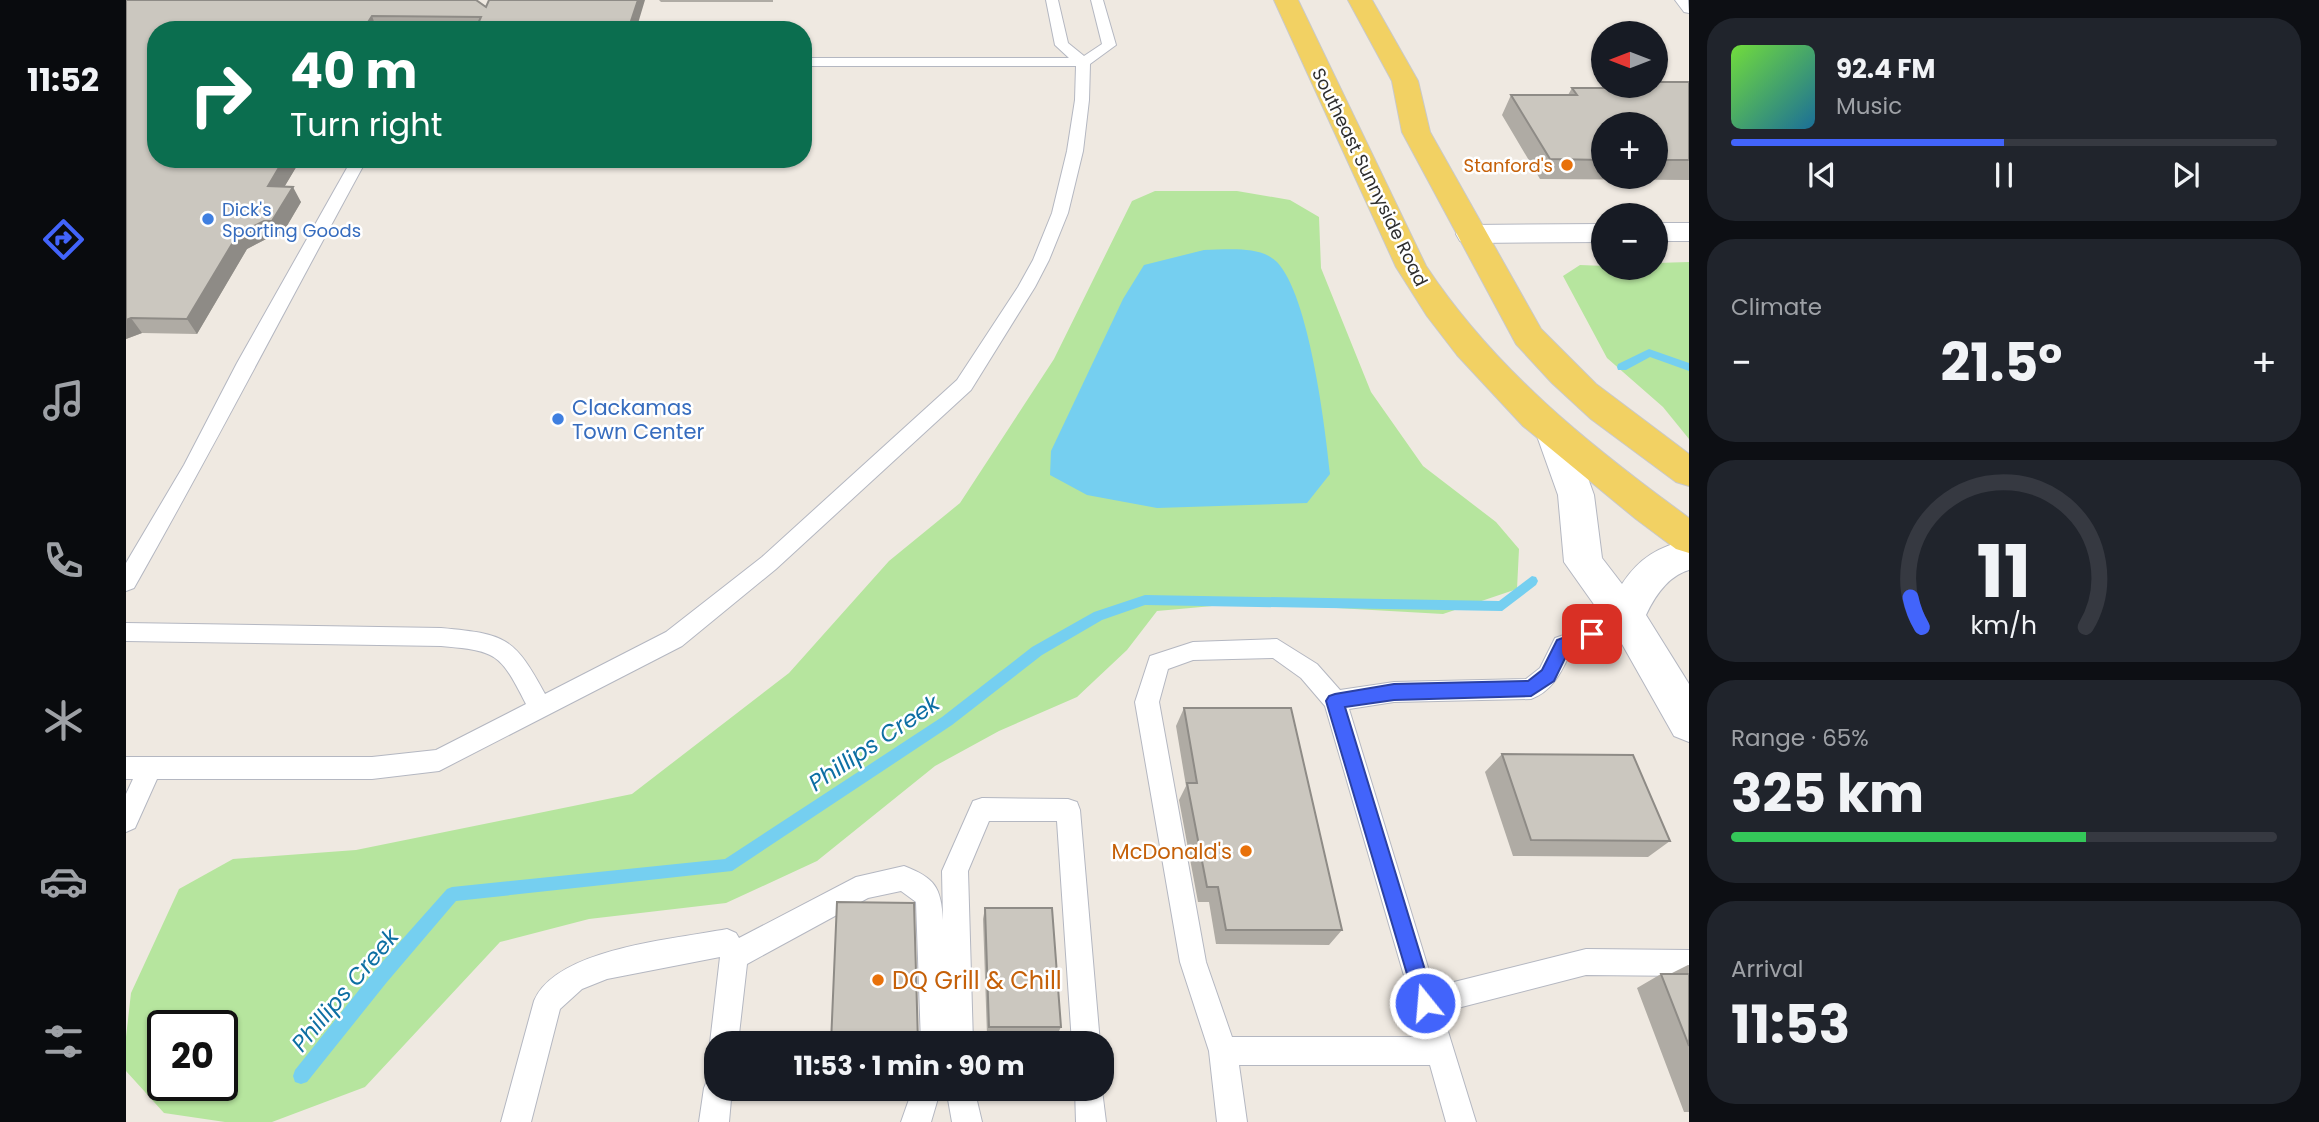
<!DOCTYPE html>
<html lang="en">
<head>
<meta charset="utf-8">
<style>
  :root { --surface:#171b24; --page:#20242c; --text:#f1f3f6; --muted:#9ea1a6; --line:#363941; --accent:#4264fb }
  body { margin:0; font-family:Poppins,sans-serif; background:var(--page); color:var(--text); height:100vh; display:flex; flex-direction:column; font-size:26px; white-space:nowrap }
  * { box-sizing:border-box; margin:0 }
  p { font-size:23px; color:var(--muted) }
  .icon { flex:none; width:38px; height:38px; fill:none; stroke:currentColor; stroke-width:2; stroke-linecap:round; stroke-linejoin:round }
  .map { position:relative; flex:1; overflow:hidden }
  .side { display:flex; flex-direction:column; gap:18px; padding:18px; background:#0d0f14; width:630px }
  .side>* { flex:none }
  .banner { position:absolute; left:21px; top:21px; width:665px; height:147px; border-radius:28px; box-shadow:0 2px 5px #0004; background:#0b6e4f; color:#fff; overflow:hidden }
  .needle { width:46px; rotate:270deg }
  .fabs { position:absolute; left:1465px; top:21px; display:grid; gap:14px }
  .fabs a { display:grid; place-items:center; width:77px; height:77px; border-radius:50%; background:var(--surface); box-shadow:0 2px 5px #0004; font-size:35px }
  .speed { position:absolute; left:21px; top:1010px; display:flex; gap:14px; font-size:35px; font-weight:700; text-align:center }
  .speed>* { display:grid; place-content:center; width:91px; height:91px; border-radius:50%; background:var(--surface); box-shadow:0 2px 5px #0004; line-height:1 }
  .speed .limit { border:4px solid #111; border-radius:10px; background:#fff; color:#111 }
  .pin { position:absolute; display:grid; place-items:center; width:60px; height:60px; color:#fff; margin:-30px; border-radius:14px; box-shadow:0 4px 10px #0006 }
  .me { position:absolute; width:77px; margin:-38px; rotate:343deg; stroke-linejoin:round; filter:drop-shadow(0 0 5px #0008) }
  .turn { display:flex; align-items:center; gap:24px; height:147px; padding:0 28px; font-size:32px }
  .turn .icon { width:91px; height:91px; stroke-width:2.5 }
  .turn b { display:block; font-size:49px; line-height:60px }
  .big { font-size:52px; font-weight:700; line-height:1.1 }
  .side .card { flex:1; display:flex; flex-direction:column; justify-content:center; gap:10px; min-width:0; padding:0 24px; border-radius:28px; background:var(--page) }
  .side .dial { align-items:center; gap:0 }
  .dial svg { height:182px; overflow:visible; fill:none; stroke:var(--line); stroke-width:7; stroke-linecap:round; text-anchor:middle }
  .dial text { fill:var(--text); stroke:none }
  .song { display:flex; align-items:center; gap:21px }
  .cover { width:84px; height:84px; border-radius:10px; background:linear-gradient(135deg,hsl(100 70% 55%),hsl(200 70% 35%)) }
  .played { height:7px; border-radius:4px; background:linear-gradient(90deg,var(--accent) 50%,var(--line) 50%) }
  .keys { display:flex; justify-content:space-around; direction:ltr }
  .heat { display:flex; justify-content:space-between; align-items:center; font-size:38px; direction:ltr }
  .charge { height:10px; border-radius:5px; background:linear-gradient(90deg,#34c759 65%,var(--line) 0) }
  .trip { position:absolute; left:578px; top:1031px; width:410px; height:70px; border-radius:28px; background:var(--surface); box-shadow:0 2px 5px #0004; font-weight:700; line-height:70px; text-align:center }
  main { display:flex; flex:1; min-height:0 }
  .dock { display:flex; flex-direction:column; width:126px; justify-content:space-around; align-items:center; background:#090b0e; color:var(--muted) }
  .dock .icon { width:49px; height:49px }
  .dock .active { color:var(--accent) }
  .dock b { font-size:32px; color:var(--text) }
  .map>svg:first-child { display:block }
</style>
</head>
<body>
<main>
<nav class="dock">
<b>11:52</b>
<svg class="icon active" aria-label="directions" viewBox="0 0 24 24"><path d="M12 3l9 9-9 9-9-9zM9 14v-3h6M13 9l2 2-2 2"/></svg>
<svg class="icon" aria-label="music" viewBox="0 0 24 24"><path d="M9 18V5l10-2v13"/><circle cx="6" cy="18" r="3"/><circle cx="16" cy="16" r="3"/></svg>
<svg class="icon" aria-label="phone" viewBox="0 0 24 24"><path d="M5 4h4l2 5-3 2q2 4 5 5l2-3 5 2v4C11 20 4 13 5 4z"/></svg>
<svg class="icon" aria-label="climate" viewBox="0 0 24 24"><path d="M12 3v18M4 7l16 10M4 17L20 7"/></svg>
<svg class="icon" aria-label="car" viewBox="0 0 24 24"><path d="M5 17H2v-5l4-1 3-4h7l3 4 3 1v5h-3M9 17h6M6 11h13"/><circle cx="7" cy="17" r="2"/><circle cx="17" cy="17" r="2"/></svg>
<svg class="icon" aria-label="filters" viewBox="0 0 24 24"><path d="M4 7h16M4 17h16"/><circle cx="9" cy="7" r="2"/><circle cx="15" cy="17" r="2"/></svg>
</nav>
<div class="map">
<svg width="1563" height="1122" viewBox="0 0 1563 1122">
  <rect width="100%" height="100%" fill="#efe9e1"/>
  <!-- green -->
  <path fill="#b6e59e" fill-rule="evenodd" d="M1029,191H1111L1164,200L1193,217L1195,268L1245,392L1297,466L1370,522L1393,549L1391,589L1317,614L1120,603L1031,611L1001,650L951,697L873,731L809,766L691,861L600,903L463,919L374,942L239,1087L146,1122H99L38,1113L0,1071V1037L5,993L53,889L107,859L230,850L506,794L663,673L763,561L834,503L928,359L1006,201ZM37,1026H96V1085H37Z
    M1563,262V439L1537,407L1481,358L1437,276L1454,265L1530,268V263Z"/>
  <!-- water -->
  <path fill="#75cff0" d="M1078,250C1100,250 1134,245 1151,262C1183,296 1199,425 1204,474L1181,503L1031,508L961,495L924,475L925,451L997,299L1018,265Z"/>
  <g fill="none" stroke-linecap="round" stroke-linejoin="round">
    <!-- stream -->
    <path fill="#75cff0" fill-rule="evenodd" d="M1523,349L1563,363V371L1524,357L1500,370H1492L1491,367L1492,364Z
      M1406,576L1410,577L1412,581L1410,585L1376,611L1019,605L976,620L916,655L826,725L606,871L330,901L261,982L181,1082L175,1084L169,1082L167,1076L169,1070L249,970L321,889L326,887L599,859L816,717L906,647L968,612L1019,595L1373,601Z"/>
    <!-- lane casing -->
    <g stroke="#b4b7c1" stroke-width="2">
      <path id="lane" d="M920,0H932L942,43L958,56L976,44L965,0H977L990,45L964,64L963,100L957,151L942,213L923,260L909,287L845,390L650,569L556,646L313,771L246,779H31L9,828L0,832V794L7,779H0V757H246L310,750L400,704C374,653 371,651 315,646L0,641V623L315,628C380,634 388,637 419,694L540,632L636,557L831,380L892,287L907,260L926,213L941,151L949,100L950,66H677V58H943L929,45Z
        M1549,0H1562L1563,13L1558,12Z
        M226,159H241C163,302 88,447 8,588L0,591V563L58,465L111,363Z
        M1510,623L1518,625L1521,632L1518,639L1468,643L1445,652C1435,672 1427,691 1405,699L1268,702L1223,709L1308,987L1460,949L1563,950V976L1460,975L1316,1012L1350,1122H1320L1304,1065H1113L1121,1122H1091L1083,1051L1054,962L1009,702L1024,656L1067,642L1151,639L1191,664L1214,690L1268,682L1400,679L1414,668L1429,638L1467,625ZM1147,658L1175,678L1199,706L1296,1037H1106L1080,962L1033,702L1042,669L1067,660Z
        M856,798L942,799L951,802L954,810L974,1043H946L931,821H863L842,871L847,1043H795L790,902L775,891L742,898L621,964L612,1043H590V1054L584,1043L594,957L481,979L456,989L434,1009L405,1122H375L408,1001C430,948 550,939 601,929L610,933L613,938L730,877L778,866C809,878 815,887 817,920L816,871L847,801Z
        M590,1075V1088H606L603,1122H573L578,1088L582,1078Z
        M975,1082L980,1122H950L949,1088H975Z
        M787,1088H815L805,1122H775Z
        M820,1088H848L856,1122H826Z"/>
    </g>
    <!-- street casing -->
    <g stroke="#b4b7c1" stroke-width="2">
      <path id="street" d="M1429,423L1441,427L1447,436L1468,495L1476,558L1496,584C1513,558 1533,546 1563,540V570C1542,576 1529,596 1520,615L1563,684V742L1548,736L1496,644L1438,562L1432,495L1411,436L1417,427Z"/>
    </g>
    <!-- secondary casing -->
    <g stroke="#b4b7c1" stroke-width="2">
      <path id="secondary" d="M1530,223H1563V241H1530Z
        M1477,224V242L1345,243L1334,241L1330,234L1334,227L1345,225Z"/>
    </g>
    <!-- primary casing -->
    <g stroke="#c9c9c9" stroke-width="2">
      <path id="primary" d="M1148,0H1172L1300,266C1369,370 1463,445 1563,518V553L1550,549L1510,519L1397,426L1331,355L1301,316L1270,267Z
        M1222,0H1246L1292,81L1304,132L1415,329L1470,384L1563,454V486L1550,482L1465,419L1426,383L1390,344L1276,132L1266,81Z"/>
    </g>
    <!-- lane -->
    <use href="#lane" fill="#fff" fill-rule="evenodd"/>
    <!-- street -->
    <use href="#street" fill="#fff" fill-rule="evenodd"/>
    <!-- secondary -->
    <use href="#secondary" fill="#fff" fill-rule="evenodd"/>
    <!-- primary -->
    <use href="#primary" fill="#f2d163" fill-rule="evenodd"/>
  </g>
  <!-- wall -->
  <path fill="#afaba4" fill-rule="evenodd" d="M0,0L360,7L510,30H30L175,159L158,187L175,202L155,236H146L121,249L71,334L16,333L0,339Z
    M533,0H647V2H535Z
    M1563,82V180L1414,179L1376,115L1385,95H1442L1446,88H1508L1509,86H1530ZM1477,124H1530V177H1477Z
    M1058,708L1216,930L1203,945L1090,944L1083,902H1072L1053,800L1060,786L1050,726Z
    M1376,754L1544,841L1522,857L1387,856L1359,772Z
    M859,908L935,1027L931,1035H861L857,919Z
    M1562,965H1563V1112H1558L1511,988L1535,974H1544Z"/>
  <!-- shaded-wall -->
  <path fill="#8e8b86" d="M512,0H519L510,30H502Z
    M246,16L251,30H237Z
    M158,159H175L150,201L142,186Z
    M167,187L175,202L155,236L146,221Z
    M138,221L146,236L121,249L71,334L61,319L112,234Z
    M5,318L16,333L0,339V320Z"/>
  <!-- building -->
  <path fill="#cbc7bf" stroke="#8e8b86" stroke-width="2" d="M0,0H350L360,7L363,0H512L502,30H349L355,17L246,16L237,30H30V159H158L142,186L167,187L146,221H138L112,234L61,319L5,318L0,320Z
    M1530,82H1563V160H1530V124H1477V160L1424,159L1385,95H1451L1446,88H1516L1514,86H1530Z
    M1058,708H1165L1216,930H1100L1092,887H1081L1061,783H1071Z
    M1376,754L1507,755L1544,841L1405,840Z
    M711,902L788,903L792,1043H705Z
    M859,908H926L935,1027H863Z
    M1535,974H1563V1046Z"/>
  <!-- route -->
  <path fill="#4264fb" stroke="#2b41a3" stroke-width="2" d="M1466,627L1472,629L1475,634L1472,639L1443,650L1428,681L1405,696L1268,700L1219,707L1309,1003L1306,1011L1299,1014L1292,1011L1200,701L1203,696L1209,694L1268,684L1402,681L1416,670L1431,640Z"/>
  <!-- markers -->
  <g fill="#e8710a" stroke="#fff" stroke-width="2.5">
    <circle cx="1441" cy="165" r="7"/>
    <circle cx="1120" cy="851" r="7"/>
    <circle cx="752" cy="980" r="7"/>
  </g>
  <g fill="#3f7fe0" stroke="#fff" stroke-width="2.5">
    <circle cx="82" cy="219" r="7"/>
    <circle cx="432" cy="419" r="7"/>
  </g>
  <g text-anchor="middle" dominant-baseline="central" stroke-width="5" stroke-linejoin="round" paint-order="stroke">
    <!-- far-food labels -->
    <g font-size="18" fill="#c56008" stroke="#fff" text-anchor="end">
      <text x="1427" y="165">Stanford's</text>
    </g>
    <!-- far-street labels -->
    <g font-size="18" fill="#2e2e2e" stroke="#fff">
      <text transform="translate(1244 177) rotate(64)">Southeast Sunnyside Road</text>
    </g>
    <!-- far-shop labels -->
    <g font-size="18" fill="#366cbe" stroke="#fff" text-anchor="start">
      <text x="96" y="209">Dick's<tspan x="96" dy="21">Sporting Goods</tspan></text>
    </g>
    <!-- shop labels -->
    <g font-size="21" fill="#366cbe" stroke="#fff" text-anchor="start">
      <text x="446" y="407">Clackamas<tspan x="446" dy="24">Town Center</tspan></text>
    </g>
    <!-- food labels -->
    <g font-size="21" fill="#c56008" stroke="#fff" text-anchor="end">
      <text x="1106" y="851">McDonald's</text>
    </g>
    <!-- water labels -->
    <g font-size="23" font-style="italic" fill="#0d6fa3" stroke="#fff">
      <text transform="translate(748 743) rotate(-34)">Phillips Creek</text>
      <text transform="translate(219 990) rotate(-50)">Phillips Creek</text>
    </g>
    <!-- near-food labels -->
    <g font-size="24" fill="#c56008" stroke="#fff" text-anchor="start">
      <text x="766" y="980">DQ Grill &amp; Chill</text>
    </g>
  </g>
</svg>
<div class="fabs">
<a><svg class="needle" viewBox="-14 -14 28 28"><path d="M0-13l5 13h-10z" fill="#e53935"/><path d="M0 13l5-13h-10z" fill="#9ea1a6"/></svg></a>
<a>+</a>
<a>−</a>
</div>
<div class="speed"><div class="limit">20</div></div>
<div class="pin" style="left:1466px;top:634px;background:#d93025"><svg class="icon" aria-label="arrive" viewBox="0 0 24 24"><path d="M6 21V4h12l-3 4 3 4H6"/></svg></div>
<svg class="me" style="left:1299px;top:1003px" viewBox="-20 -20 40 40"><circle r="17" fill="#4264fb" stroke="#fff" stroke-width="3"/><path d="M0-11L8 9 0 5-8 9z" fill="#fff"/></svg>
<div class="trip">11:53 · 1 min · 90 m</div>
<div class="banner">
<div class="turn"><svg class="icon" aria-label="right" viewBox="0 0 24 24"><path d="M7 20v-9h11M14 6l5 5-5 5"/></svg><div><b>40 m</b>Turn right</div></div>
</div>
</div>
<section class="side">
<div class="card">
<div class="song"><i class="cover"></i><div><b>92.4 FM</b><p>Music</p></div></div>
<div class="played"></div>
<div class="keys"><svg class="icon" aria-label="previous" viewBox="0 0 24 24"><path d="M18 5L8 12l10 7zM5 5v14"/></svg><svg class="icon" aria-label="pause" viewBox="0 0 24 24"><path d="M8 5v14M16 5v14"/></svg><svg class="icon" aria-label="next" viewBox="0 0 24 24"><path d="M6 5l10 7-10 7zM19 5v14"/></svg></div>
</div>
<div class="card"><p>Climate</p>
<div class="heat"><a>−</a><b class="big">21.5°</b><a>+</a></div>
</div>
<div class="card dial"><svg viewBox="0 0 100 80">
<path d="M14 69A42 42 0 1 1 86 69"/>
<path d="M14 69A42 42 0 0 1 9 56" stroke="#4264fb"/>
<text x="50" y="56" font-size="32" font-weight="700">11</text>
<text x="50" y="72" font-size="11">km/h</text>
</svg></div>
<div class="card"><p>Range · 65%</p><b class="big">325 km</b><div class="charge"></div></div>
<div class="card"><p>Arrival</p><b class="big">11:53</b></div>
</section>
</main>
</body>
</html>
